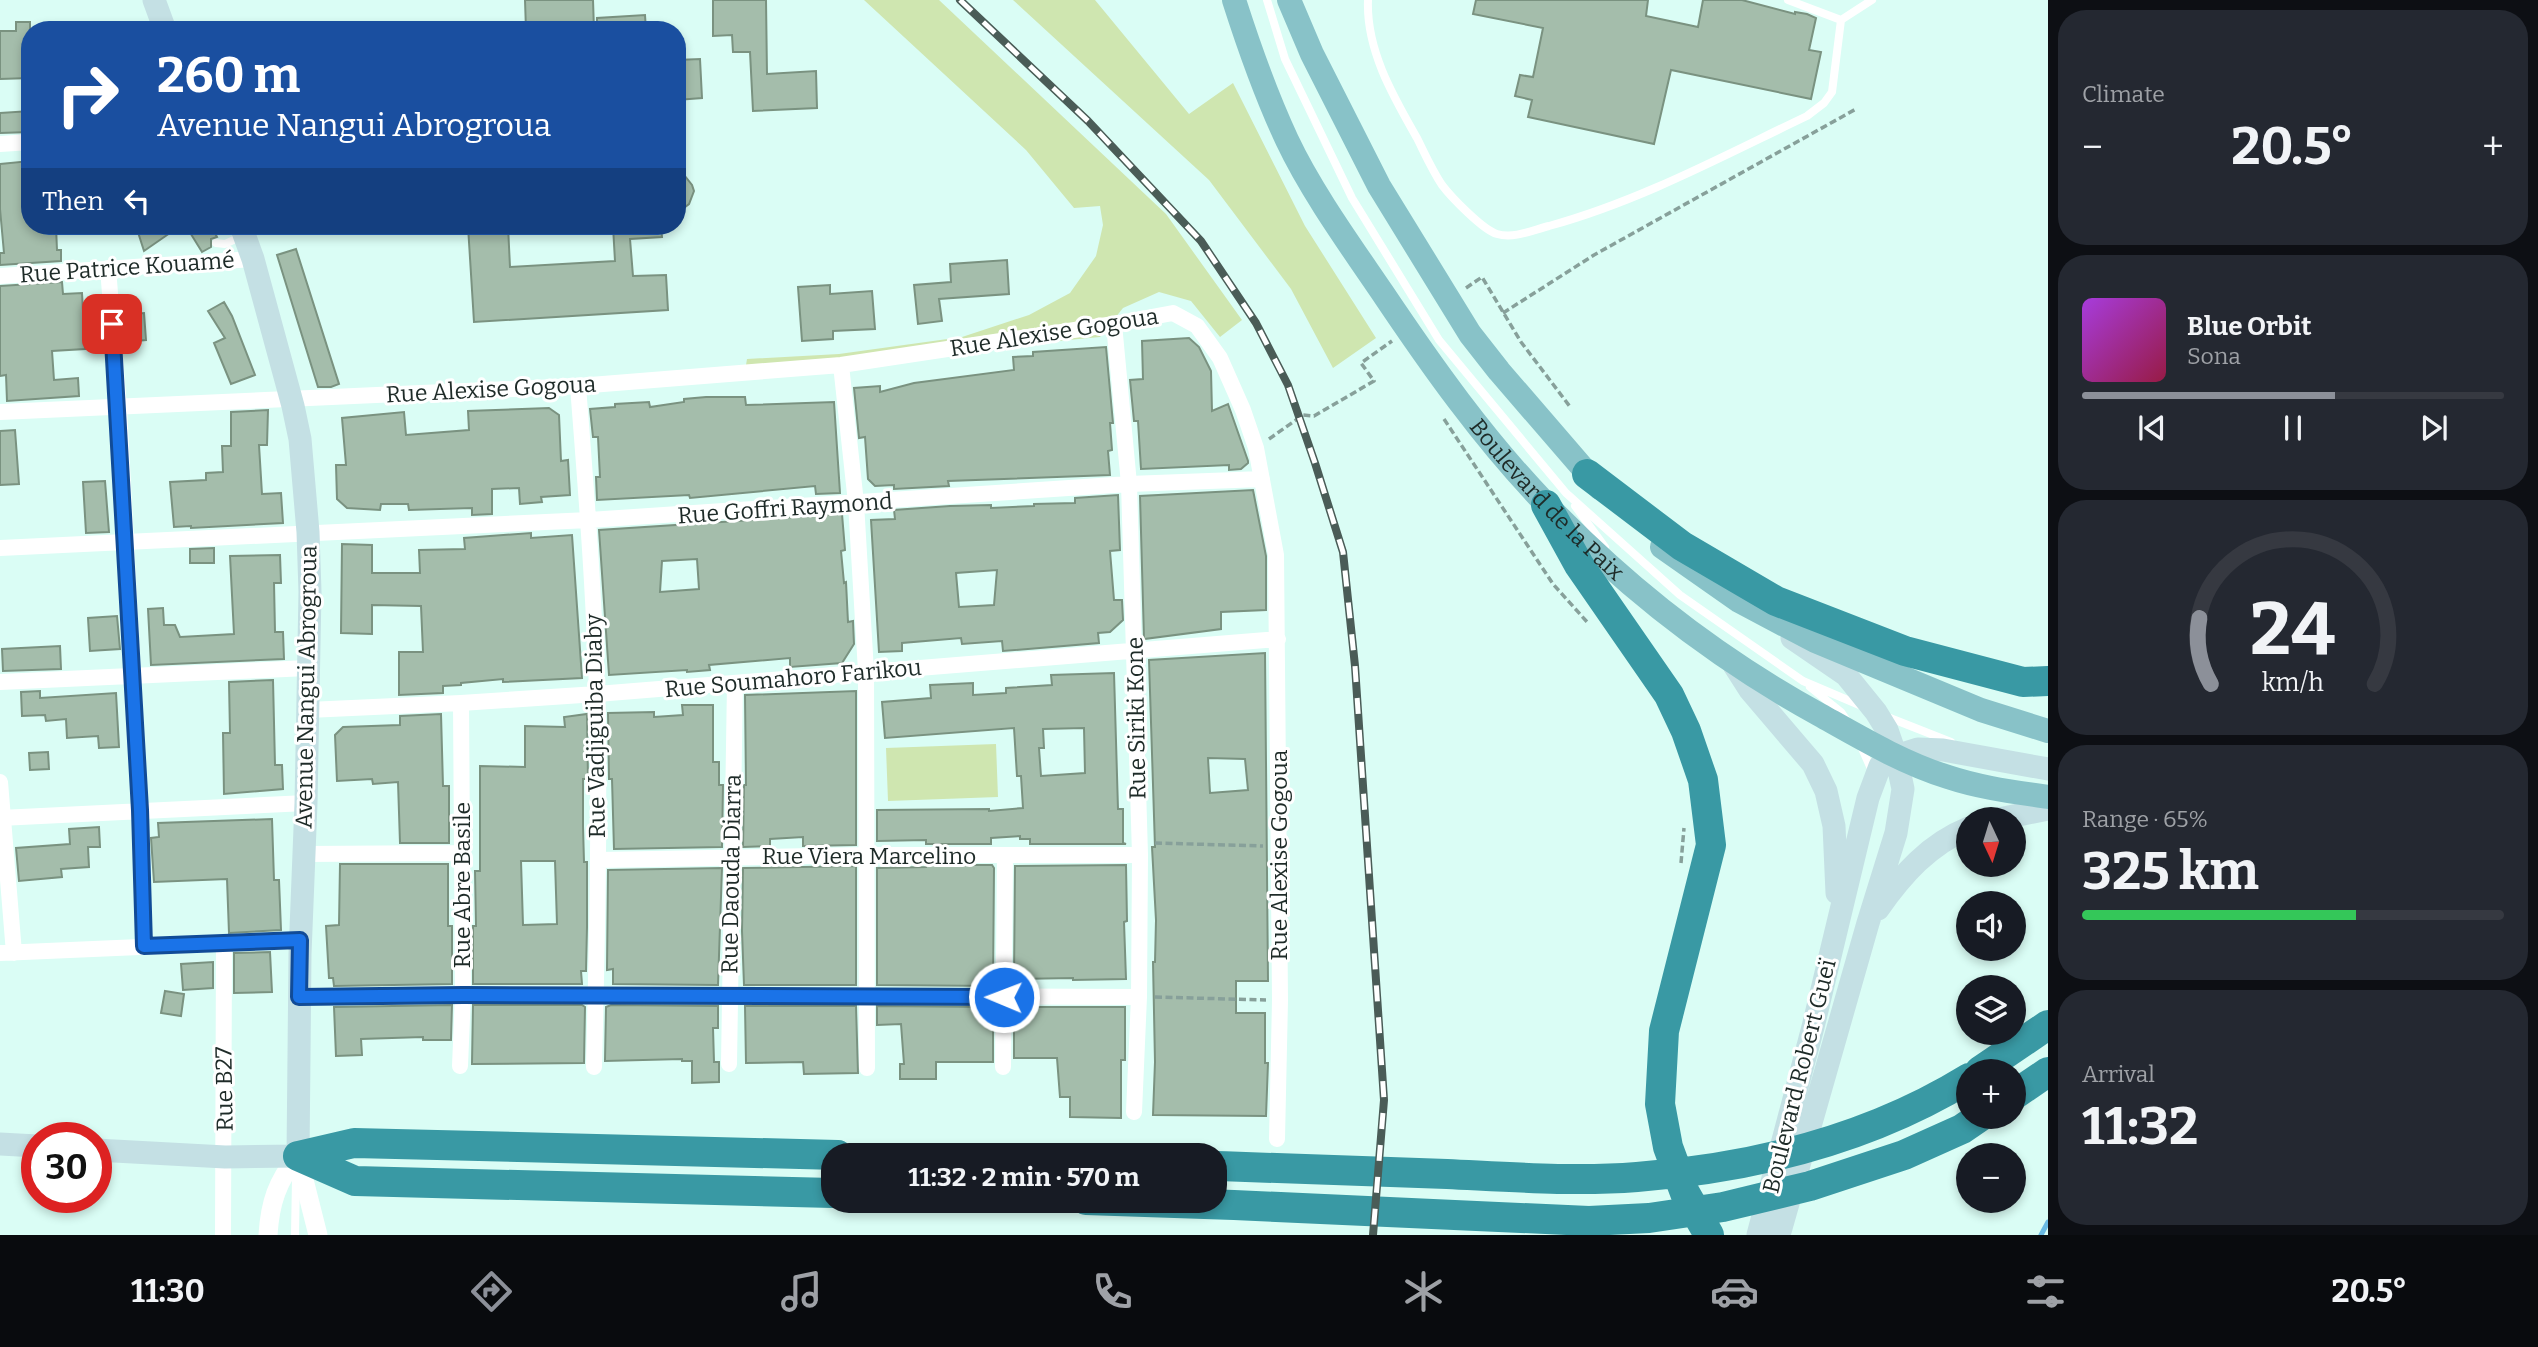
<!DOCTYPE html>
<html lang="en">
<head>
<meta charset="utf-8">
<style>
  :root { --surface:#171b24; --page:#242831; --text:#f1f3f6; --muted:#9ea1a6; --line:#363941; --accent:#8c9099 }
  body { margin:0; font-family:Bitter,serif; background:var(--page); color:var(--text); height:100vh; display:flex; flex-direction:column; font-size:26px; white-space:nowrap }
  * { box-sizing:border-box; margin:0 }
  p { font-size:23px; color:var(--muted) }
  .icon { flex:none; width:38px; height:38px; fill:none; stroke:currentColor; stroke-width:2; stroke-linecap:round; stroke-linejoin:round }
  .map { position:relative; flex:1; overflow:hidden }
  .details { display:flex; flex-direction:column; gap:10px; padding:10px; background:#0d0f14; width:490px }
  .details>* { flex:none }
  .guide { position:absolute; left:21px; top:21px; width:665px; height:214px; border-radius:28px; box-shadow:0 4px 10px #0003; background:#1a4fa0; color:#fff; overflow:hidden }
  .needle { width:46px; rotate:176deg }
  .buttons { position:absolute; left:1956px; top:807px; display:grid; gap:14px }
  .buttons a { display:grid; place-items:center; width:70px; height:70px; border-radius:50%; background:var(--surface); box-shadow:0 4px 10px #0003; font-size:35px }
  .speed { position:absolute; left:21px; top:1122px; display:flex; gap:14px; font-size:35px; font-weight:700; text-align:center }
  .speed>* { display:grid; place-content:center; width:91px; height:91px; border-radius:50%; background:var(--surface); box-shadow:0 4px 10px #0003; line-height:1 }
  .speed .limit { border:10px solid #d22; background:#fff; color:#111 }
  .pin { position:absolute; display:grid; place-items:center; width:60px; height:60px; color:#fff; margin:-30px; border-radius:14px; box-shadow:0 4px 10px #0006 }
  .me { position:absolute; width:77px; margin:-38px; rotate:271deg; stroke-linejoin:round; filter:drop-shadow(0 0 5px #0008) }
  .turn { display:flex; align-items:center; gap:24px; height:147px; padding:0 21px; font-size:32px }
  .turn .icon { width:91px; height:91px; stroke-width:2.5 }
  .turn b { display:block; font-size:49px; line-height:60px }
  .then { display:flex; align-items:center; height:66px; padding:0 21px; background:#0003; gap:14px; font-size:26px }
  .big { font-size:52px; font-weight:700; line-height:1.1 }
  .details .tile { flex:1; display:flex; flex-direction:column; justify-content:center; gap:10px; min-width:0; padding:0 24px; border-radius:28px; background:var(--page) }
  .details .dial { align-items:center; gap:0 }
  .dial svg { height:182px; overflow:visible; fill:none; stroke:var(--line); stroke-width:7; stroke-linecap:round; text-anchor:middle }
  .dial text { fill:var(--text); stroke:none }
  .song { display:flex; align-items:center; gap:21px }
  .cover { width:84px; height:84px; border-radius:10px; background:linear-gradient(135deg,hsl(280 70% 55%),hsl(340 70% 35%)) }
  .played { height:7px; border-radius:4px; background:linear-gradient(90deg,var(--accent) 60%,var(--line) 60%) }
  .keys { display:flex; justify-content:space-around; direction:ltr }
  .heat { display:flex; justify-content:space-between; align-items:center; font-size:38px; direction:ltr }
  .charge { height:10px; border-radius:5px; background:linear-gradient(90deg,#34c759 65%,var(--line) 0) }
  .trip { position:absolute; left:821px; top:1143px; width:406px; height:70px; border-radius:28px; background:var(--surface); box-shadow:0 4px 10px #0003; font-weight:700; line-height:70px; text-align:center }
  .tab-bar { display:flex; height:112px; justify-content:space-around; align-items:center; background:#090b0e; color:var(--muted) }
  .tab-bar .icon { width:49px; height:49px }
  .tab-bar .current { color:var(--accent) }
  .tab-bar b { font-size:32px; color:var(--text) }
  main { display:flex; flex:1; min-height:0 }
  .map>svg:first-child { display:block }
</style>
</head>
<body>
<main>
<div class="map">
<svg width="2048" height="1235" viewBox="0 0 2048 1235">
  <rect width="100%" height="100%" fill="#dafdf5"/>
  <!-- green -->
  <path fill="#cfe6b0" d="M864,0H939L1166,214L1242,320L1220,337L1191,301L1159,292L1123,308L1100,337L745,371L747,359L839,354L962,337L1029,315L1070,293L1096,256L1103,225L1100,206L1074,208L1026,150Z
    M1013,0H1095L1189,114L1233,83L1305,226L1376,338L1333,368L1291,289L1209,180Z
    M996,744L998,797L888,801L886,748Z"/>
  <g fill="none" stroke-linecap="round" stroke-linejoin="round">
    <!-- stream -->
    <path stroke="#6abae3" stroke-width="5" d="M2041,1235L2048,1222"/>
  </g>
  <!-- building -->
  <path fill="#a4bdab" stroke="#7a9280" stroke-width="2" fill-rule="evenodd" d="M525,0H593L594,30H526Z
    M713,0H766L767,74L816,71L817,108L753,111L750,52H733L732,35L713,36Z
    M1476,0H1648L1646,16L1698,27L1703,0H1742L1795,14V12L1807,14L1816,18L1809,50L1821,52L1811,99L1671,70L1654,144L1528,117L1532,100L1515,96L1520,75L1533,77L1543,28L1473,14Z
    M645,15L646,30H597V18Z
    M16,22H30V78L0,79V31H16Z
    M700,59L702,98L677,100V60Z
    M30,111V132L0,133V113Z
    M30,161V226H56L57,250H61V261L0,265V253H4L0,209V164Z
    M677,166L692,185L694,191L689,204L677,213Z
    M136,226H180L144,251Z
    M186,226H211L217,237L211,239V247L202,252Z
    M468,226H508L510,267L615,261L613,226H661L662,237L630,239L633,276L666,275L668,310L474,322Z
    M296,249L339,384L331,387H318L277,255Z
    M1007,260L1009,294L939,299L942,321L918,324L914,285L951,282L950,264Z
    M62,282L63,294L82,293L85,349L52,351L54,380L78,378L79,396L7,401L6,375L0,376V286Z
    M830,285V294L872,291L875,329L833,331V339L802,341L798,287Z
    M224,302L232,316L255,375L231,384L214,343L225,338L208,311Z
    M144,313L146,340L124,342L122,315Z
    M1189,338L1199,347L1211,371L1212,411L1228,404L1248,461V463L1241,469L1229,470V465L1141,469L1138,421H1134L1130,380L1143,379L1142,341Z
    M1106,347L1113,423H1110L1112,450L1108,451L1110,475L948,481L949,486L894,489V485L875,486L868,479L865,437L859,438L854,388L880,386V392L914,383L1014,370L1013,357L1033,356V352Z
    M706,397H745L746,405L834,402L840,493L816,494L815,486L690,498L689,495L597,500L596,477H600L598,437H593L590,409L615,407V404L649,402L650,407L684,402V399Z
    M549,408L559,415L561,461L568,460L570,495L541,497L542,502L520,504L519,488L492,489V514L472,515V508L409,510L408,504H381L380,510L347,508L337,499L336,465H346L342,418L404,412L406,435L469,430L468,411Z
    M268,410L267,445H259L262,494L281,493L283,523L191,528V526L174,527L170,482L206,480V473L223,472L222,446H231V412Z
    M15,430L19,484L0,485V431Z
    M105,481L109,532L86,533L83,482Z
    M1253,490L1266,556V610L1221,612V629L1144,639L1140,496Z
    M1118,495L1120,550L1110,551L1114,600H1122L1123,620L1110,632L1098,633L1099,643L1003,651L1002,641L962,644L961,638L902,643V651L879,652L871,520L895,519L894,510L950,506L991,505V508L1034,506V504L1075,503V498ZM997,570L994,605L959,607L956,573Z
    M842,514L845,550L841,551L844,583L846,582L848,622L853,621L854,644L842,663L790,667V658L709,665L710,670L687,672V670L609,675L599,530ZM697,559L699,589L660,592L662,561Z
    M531,533V538L572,535L582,678L503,682V679L461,683V685L443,686V693L399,695V652H423L421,606L372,605V634L341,633L342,544L372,545V573H420L419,550L465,549L464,538Z
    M214,548V563H190V549Z
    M280,555L281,583H274L275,632H283L284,659L151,665L148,609L163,608L164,625H175L180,637L234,634L230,556Z
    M117,616L120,649L90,651L88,618Z
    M60,646L61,669L3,671L2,649Z
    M1265,653L1268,981H1236V1013H1265V1063H1268L1266,1116L1153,1115L1155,1062L1153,962H1155L1156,920L1152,847H1155L1149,660ZM1208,758L1245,759L1248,790L1210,793Z
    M1114,673L1118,809H1123V843L1126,844H1030V839H1020V836L991,838V844H926V840L877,841V810L989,809V811L1023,808L1021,776H1017L1014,728L885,738L882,702L931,698L930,685L973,683V695L1006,693V688L1052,685L1051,675ZM1084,728L1085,773L1041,776L1039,748H1044L1043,729Z
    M273,680L275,765H282L283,789L224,794L223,733H230L229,682Z
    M40,691V698L116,693L119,747L99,748L98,736L67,738L66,719L46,721L45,715L22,716L21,692Z
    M856,691V845L803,846V837L770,839V846L743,847L744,785H746L745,695Z
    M682,705H713V762H719V785H723L722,847L614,849L612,779H609L608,713L654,712V717L683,715Z
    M441,714L443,786H449V843H400L398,782L373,784L372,779L337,781L335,735L343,727L400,725V716Z
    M587,714L588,779H583V826L584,862H587V927L586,971H581L582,984H473V926H476L475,871H480V766L525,767V726L565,727L564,717ZM521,861H555L557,924L523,925Z
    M48,752L49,769L30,770L29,753Z
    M272,819L274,880H279L281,930L229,933L227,879L154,882L151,838L159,837L158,823Z
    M99,827L100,847H88L89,867L61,869L62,877L19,881L16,848L70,844L69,829Z
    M340,864H448V926H452V984L334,986L333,978H329L326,926L339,925Z
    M926,865H992L994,868L993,986L877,985V868L926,867Z
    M1126,865L1127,921L1124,922L1126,979L1073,980V978L1014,979L1015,866Z
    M856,866V985H744L742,931L743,868Z
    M722,868L718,985L613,984V969L607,970L608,870Z
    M270,952L272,992L234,993V953Z
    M213,962V988L183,990L181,964Z
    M165,991L184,994L181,1016L161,1013Z
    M452,1005L451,1040H423V1037L361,1039L362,1055L336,1056L334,1007Z
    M473,1005H582L585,1007L584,1063L472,1064Z
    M611,1005L718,1006V1028H713L714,1062H719V1082L692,1083V1061H682V1059L605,1061L606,1007Z
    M745,1006H856L858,1073L804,1074L803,1062L746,1063Z
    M877,1006L993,1007V1062H936V1079H900V1064H904L901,1024L877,1025Z
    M1014,1007H1125V1060H1121V1118L1070,1117V1097H1060L1057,1058H1014Z"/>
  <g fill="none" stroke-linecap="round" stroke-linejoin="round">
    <!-- path -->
    <path stroke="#87a09a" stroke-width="3.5" stroke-dasharray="7 3.5" stroke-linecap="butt" d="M1466,288L1482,277L1521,342L1571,408
      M1503,313L1594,255L1856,109
      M1444,419L1553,584L1588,623
      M1269,439L1303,415L1314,416L1374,381L1361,363L1392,341
      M1155,843L1263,846
      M1681,863L1684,828
      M1155,997L1266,1000"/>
    <!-- service -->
    <path stroke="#fff" stroke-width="8" d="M1267,0L1285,59L1352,198L1439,340L1566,493L1680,595L1803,681L1864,707
      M1368,0C1366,50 1393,96 1417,138C1425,154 1432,170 1442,185C1451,197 1483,230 1497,234C1514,239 1533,230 1549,226C1640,201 1723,156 1807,116L1824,103L1832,92L1841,20L1872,0
      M1788,0L1841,20
      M216,243L225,244L242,236
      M1575,506L1605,547
      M1810,687L1841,712L1847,721
      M1885,716L1951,742
      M1860,744L1872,771
      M295,1235L296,1179"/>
    <!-- minor -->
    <path stroke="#fff" stroke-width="16" d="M0,144L30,142
      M108,268L119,408L140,810L144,946
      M0,276L253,259
      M1114,324L1129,484L1140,855L1139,997L1134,1112
      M841,365L856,503L866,671L867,1068
      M578,386C586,488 594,591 597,694C600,819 597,943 594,1067
      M0,412L578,386L841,365L1114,324L1173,313L1197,326L1220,358L1243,410L1256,448L1276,555L1280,1000L1277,1139
      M0,548L589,520L1129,484L1262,479
      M0,682L307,668
      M308,710L461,703L597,694L1278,639
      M0,782L14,953
      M0,818L306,803
      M304,854L462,853
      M598,860L866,855H1140
      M0,953L301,940
      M299,997L463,994L1139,997
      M729,1064L735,683
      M460,1066L463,994L461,703
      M1003,1067L1005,855
      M223,1235L224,942"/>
    <!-- tertiary -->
    <path stroke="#fff" stroke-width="19" d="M298,1156L318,1235
      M268,1235C270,1203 277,1181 298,1156"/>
    <!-- secondary -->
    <path stroke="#c4e0e4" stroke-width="23" d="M154,0L165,30
      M1734,665L1750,690L1813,764L1826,791L1834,826L1837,893
      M1999,819L2048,809
      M1878,909C1902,875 1929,844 1969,828
      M0,1144L37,1146
      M96,1150L225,1157L298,1156L300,954L306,803L310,592L308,532L300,439L293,406L253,259L241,226
      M1758,1235L1813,1027L1868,798L1880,766L1896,756L1918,749L1943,750L2048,769
      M1779,1235L1868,923L1896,833L1903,789L1896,756L1887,730L1876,712L1846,675L1792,638"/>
    <!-- primary -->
    <g stroke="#88c2c8" stroke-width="24">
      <path id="s1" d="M1234,0C1249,47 1266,95 1287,140C1311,191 1350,245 1382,292C1431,365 1484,440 1546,504C1627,589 1718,659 1820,715C1861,738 1903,763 1948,777C1981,788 2015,792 2048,797"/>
      <path d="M1289,0L1312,54L1379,186L1470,334L1499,371L1600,488"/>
      <path d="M1662,547L1739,601L1815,641L1981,710L2048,731"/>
    </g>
    <!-- motorway -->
    <path stroke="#3999a4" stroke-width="30" d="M1587,474L1682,546L1776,601L1905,651L2023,682L2048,681
      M1546,505L1579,565L1669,695L1686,731L1703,780L1711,845L1664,1031L1660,1104L1668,1147L1685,1193L1709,1235
      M1980,1071L2048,1025
      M2014,1095L2048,1072
      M298,1156L354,1143L838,1155
      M298,1156L355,1181L833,1193
      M1214,1166C1292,1168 1370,1172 1447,1174C1510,1177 1575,1182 1637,1177C1752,1168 1870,1139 1969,1078
      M1086,1200L1234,1205L1589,1221L1649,1218L1723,1207L1810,1186L1904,1155L1962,1129L1981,1116"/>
    <!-- rail casing -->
    <g stroke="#4a5c57" stroke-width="8">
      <path id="rail" d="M960,0L1088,121L1201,241L1256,323L1288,385L1315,463L1343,552L1355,666L1384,1100L1373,1235"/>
    </g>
    <!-- rail -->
    <use href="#rail" stroke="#fff" stroke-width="5" stroke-dasharray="16" stroke-linecap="butt"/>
  </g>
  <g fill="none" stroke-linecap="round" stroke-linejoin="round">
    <!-- route casing -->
    <g stroke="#114b97" stroke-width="18">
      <path id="route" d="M112,324L140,810L144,946L300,940L299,997L463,995L1004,997"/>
    </g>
    <!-- route -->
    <use href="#route" stroke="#1a73e8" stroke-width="12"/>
  </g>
  <g text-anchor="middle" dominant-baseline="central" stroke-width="6" stroke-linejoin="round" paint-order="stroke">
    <!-- street labels -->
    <g font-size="23" fill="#1e2b28" stroke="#fff">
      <text transform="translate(127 267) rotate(-4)">Rue Patrice Kouamé</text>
      <text transform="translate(1054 332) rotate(-9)">Rue Alexise Gogoua</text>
      <text transform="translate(491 389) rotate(-3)">Rue Alexise Gogoua</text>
      <text stroke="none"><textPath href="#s1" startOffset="595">Boulevard de la Paix</textPath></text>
      <text transform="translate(785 508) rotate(-4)">Rue Goffri Raymond</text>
      <text transform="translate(793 678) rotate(-5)">Rue Soumahoro Farikou</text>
      <text transform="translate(306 687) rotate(-89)">Avenue Nangui Abrogroua</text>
      <text transform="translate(1136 718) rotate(-91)">Rue Siriki Kone</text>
      <text transform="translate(595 726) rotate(-91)">Rue Vadjiguiba Diaby</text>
      <text transform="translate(1279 855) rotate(-90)">Rue Alexise Gogoua</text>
      <text x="869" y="856">Rue Viera Marcelino</text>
      <text transform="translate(731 874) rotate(-89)">Rue Daouda Diarra</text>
      <text transform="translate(462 885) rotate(-90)">Rue Abre Basile</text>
      <text transform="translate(1799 1076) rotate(-76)">Boulevard Robert Gueï</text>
      <text transform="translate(224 1089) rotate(-91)">Rue B27</text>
    </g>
  </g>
</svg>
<div class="buttons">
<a><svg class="needle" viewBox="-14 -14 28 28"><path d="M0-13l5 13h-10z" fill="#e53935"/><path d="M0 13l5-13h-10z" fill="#9ea1a6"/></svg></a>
<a><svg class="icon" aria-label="sound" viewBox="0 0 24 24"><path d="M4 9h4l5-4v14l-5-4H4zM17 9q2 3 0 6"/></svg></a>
<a><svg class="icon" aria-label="layers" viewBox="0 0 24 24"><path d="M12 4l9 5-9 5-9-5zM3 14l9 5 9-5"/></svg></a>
<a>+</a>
<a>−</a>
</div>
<div class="speed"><div class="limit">30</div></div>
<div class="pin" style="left:112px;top:324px;background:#d93025"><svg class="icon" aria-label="arrive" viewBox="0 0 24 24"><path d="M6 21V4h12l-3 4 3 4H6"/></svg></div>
<svg class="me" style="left:1004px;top:997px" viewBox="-20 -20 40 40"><circle r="17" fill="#1a73e8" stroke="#fff" stroke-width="3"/><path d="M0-11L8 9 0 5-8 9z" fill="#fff"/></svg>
<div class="trip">11:32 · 2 min · 570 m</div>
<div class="guide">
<div class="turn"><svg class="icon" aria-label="right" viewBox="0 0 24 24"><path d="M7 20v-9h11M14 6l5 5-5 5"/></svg><div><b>260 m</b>Avenue Nangui Abrogroua</div></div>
<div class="then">Then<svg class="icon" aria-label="left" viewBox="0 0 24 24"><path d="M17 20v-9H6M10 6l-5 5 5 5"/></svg></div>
</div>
</div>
<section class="details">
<div class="tile"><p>Climate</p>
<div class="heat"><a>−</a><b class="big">20.5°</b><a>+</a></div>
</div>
<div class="tile">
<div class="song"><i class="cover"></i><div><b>Blue Orbit</b><p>Sona</p></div></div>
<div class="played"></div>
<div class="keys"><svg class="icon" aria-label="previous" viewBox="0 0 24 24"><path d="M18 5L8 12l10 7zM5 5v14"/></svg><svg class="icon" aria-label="pause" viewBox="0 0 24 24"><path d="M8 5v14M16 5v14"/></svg><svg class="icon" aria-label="next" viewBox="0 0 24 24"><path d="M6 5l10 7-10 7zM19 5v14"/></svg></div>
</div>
<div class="tile dial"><svg viewBox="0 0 100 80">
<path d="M14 69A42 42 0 1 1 86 69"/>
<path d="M14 69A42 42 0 0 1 9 40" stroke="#8c9099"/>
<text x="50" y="56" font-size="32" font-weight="700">24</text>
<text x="50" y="72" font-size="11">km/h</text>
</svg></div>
<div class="tile"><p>Range · 65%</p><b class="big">325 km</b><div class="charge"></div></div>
<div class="tile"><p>Arrival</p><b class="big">11:32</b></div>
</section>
</main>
<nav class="tab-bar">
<b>11:30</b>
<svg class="icon current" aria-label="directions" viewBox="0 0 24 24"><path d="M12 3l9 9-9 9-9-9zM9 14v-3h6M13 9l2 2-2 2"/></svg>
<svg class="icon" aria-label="music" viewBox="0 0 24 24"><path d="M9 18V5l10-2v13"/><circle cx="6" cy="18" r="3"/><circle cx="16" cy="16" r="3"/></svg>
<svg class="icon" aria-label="phone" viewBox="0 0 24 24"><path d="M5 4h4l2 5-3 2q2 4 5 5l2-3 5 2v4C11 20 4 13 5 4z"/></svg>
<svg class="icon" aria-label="climate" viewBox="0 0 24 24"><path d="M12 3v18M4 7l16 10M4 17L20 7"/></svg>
<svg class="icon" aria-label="car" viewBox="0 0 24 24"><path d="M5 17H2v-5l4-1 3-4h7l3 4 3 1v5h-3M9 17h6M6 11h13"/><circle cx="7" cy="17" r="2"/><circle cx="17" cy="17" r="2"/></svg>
<svg class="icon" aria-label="filters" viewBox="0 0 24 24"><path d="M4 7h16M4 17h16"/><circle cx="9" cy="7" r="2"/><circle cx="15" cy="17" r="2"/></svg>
<b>20.5°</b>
</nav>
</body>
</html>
